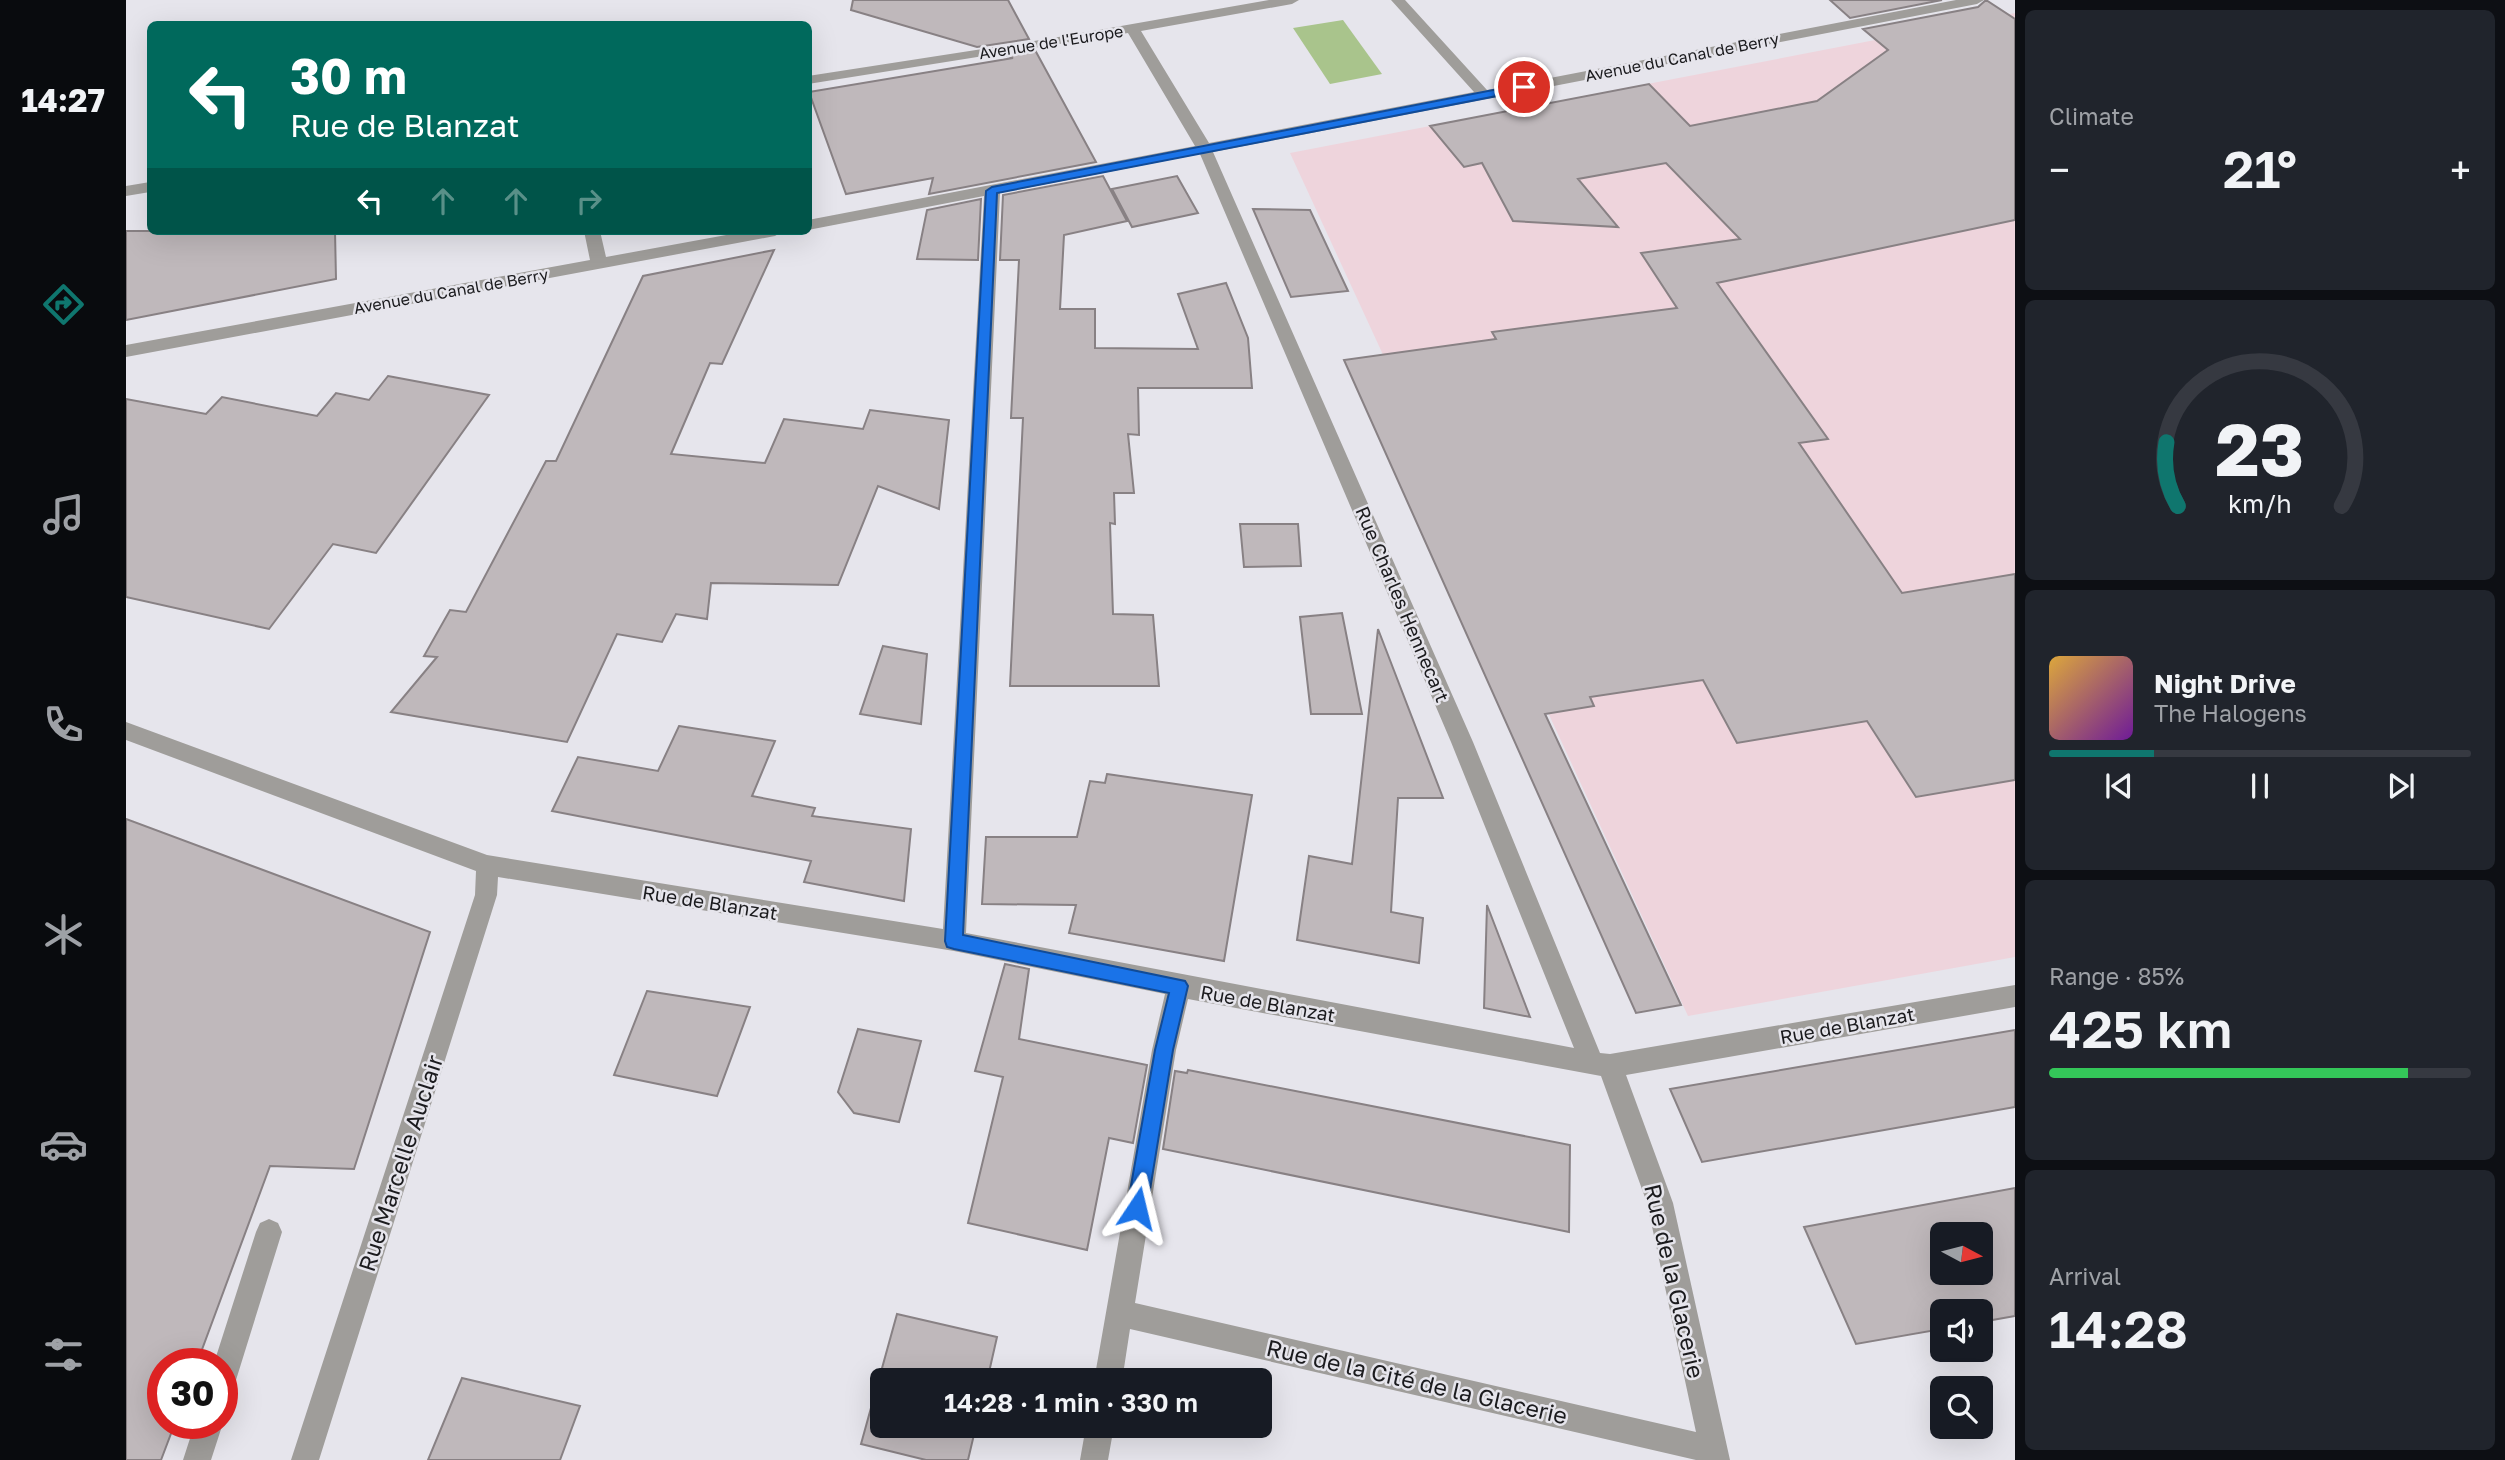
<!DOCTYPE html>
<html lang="en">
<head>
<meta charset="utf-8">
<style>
  :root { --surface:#171b24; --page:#20242c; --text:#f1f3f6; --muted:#9ea1a6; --line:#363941; --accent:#0f766e }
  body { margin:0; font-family:"Golos Text",sans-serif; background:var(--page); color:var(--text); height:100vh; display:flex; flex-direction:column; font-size:26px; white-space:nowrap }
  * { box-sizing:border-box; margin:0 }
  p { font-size:23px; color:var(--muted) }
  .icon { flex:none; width:38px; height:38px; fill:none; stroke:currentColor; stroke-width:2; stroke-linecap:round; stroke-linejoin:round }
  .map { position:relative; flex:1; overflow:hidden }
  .details { display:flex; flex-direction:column; gap:10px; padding:10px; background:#0d0f14; width:490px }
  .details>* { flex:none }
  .top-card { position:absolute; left:21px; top:21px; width:665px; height:214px; border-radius:10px; box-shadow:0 7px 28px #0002; background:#00695c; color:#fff; overflow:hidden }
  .needle { width:46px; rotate:97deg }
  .fabs { position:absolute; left:1804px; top:1222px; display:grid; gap:14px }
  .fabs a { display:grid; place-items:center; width:63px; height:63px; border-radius:10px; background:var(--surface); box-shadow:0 7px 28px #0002; font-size:35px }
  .speed { position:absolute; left:21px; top:1348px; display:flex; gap:14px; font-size:35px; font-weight:700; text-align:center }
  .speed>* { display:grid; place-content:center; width:91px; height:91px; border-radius:50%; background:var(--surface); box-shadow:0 7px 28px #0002; line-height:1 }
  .speed .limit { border:10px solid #d22; background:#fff; color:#111 }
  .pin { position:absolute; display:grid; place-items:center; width:60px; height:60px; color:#fff; margin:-30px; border:4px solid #fff; border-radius:50%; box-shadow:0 2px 7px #0007 }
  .me { position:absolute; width:77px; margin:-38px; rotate:10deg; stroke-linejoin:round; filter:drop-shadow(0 0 5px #0008) }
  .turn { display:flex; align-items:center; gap:24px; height:147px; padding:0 28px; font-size:32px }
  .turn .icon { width:91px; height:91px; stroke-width:2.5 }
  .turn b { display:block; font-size:49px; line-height:60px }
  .lanes { display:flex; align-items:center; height:66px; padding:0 28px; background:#0003; justify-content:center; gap:35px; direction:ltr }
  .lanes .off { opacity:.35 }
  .big { font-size:52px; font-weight:600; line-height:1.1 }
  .details .tile { flex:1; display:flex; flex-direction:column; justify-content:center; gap:10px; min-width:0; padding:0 24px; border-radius:10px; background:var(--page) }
  .details .dial { align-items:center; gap:0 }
  .dial svg { height:182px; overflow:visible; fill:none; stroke:var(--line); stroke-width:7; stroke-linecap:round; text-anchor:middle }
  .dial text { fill:var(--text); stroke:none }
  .song { display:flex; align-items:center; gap:21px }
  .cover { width:84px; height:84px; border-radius:10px; background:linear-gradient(135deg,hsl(40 70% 55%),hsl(280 70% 35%)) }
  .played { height:7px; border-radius:4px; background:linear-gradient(90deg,var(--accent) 25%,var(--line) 25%) }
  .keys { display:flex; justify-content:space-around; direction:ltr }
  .heat { display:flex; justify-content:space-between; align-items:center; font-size:38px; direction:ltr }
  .charge { height:10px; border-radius:5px; background:linear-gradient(90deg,#34c759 85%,var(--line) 0) }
  .trip { position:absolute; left:744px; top:1368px; width:402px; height:70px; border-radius:10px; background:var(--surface); box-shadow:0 7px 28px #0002; font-weight:600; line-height:70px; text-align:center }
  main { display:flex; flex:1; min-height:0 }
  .tabs { display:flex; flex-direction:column; width:126px; justify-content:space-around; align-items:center; background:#090b0e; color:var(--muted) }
  .tabs .icon { width:49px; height:49px }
  .tabs .current { color:var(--accent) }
  .tabs b { font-size:32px; color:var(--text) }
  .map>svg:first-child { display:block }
</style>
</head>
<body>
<main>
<nav class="tabs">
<b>14:27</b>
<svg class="icon current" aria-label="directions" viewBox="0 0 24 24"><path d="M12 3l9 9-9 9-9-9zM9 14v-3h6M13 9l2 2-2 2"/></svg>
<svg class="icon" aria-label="music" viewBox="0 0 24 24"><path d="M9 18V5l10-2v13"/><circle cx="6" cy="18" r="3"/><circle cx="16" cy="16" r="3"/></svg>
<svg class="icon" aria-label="phone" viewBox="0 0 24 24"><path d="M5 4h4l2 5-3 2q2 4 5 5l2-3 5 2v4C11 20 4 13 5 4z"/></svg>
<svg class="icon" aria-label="climate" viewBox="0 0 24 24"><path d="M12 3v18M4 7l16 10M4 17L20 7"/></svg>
<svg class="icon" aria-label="car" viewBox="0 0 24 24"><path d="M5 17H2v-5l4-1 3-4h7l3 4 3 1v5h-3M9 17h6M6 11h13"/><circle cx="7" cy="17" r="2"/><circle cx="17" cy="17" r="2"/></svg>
<svg class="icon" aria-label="filters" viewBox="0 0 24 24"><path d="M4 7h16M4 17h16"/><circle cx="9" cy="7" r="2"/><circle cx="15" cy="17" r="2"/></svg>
</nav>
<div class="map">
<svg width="1889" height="1460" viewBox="0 0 1889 1460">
  <rect width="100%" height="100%" fill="#e6e5ec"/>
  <!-- industrial -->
  <path fill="#eed4dc" d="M1889,13V957L1562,1016L1164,153Z"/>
  <!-- green -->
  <path fill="#a9c48c" d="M1217,20L1256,74L1204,84L1167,28Z"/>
  <!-- building -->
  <path fill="#bfb8bb" stroke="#888184" stroke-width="2" fill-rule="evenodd" d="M727,0H882L903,39L851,47L725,10Z
    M1704,0H1816L1724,18Z
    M1860,0L1889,19V220L1591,283L1702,439L1673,443L1776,593L1889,574V780L1790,797L1741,721L1611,743L1577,680L1464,697L1468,706L1419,714L1555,1005L1510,1013L1218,360L1370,339L1366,332L1551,308L1515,253L1614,239L1540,163L1452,179L1492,227L1387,221L1356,163L1338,167L1304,126L1523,84L1564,126L1691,101L1762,50L1737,29L1852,7Z
    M909,50L970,162L803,194L807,178L720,194L683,92L887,58L878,55Z
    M977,176L1001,221L938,235L934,309H969V348L1072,349L1052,294L1100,283L1122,338L1126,388H1012L1013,435L1002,434L1008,493H988L989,524L984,523L987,614L1027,615L1033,686H884L897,418H885L893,260H874L877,195Z
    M1051,176L1072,213L1006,227L986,189Z
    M855,199L852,260L791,259L801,210Z
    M1127,209L1184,210L1222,291L1165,297Z
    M0,231H209L210,279L0,320Z
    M648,250L596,364L584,363L545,454L639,463L658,419L737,429L744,410L823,420L813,509L752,486L712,585L585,583L581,619L550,614L536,642L491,634L441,742L265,712L311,657L298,656L324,610L340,612L420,461H430L517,276Z
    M262,376L363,395L250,553L207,544L143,629L0,597V399L80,414L96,397L191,416L210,393L243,400Z
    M1114,524H1172L1175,566L1118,567Z
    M1216,613L1236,714H1185L1174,617Z
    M1252,629L1317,798H1272L1265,912L1297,918L1293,963L1171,940L1183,856L1226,864Z
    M757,646L801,654L795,724L734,714Z
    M553,726L649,741L626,796L689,808L686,816L785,829L778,901L678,882L685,861L426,811L452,757L532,771Z
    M981,774L1126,795L1098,961L943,933L950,905L856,904L860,837H951L964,781L979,783Z
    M0,819L304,932L228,1169L144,1166L71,1363H37V1423H49L35,1460H0Z
    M1361,905L1404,1017L1358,1008Z
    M879,964L903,969L893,1039L1021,1065L1007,1143L983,1138L961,1250L842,1223L877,1077L849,1071Z
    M521,991L624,1007L591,1096L488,1075Z
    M732,1029L795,1041L773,1122L728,1113L712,1092Z
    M1889,1030V1107L1576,1162L1544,1089Z
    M1062,1070L1444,1145L1443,1232L1037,1149L1049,1071L1061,1073Z
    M1889,1188V1316L1855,1322V1311H1816V1329L1730,1344L1678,1227ZM1816,1234H1855V1272H1816Z
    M771,1314L871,1337L861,1381H756V1426H850L842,1460H800L735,1444Z
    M336,1378L454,1406L434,1460H302Z"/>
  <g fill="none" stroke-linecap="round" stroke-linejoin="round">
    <!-- street -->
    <path fill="#9f9d9a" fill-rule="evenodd" d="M1143,0H1173L1166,4L1015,31L1083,143L1348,92L1265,0H1279L1361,90L1830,0H1858L1851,4L1087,152L1347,742L1474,1053L1484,1054L1889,985V1007L1500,1075L1547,1203L1604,1460H1570L1004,1329L996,1381H968L1026,1050L1039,994L828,951L372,877L371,895L193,1460H165L349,895L350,871L0,740V722L361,855L817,929L858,196L682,230V220L1069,146L1002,33L682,84V76L921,39ZM1074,154L1325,742L1448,1048L840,933L874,193ZM1062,999L1475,1076L1521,1203L1570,1432L1009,1303L1050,1050Z
      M24,182V192L0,196V186Z
      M458,231H474L480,257L622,231H657L649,236L0,357V345L464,260Z
      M143,1219L152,1223L156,1232L110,1380L106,1390L96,1394V1363H88L130,1232L134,1223Z
      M96,1421L97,1423L85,1460H57L69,1423Z
      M960,1426H988L982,1460H954Z"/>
  </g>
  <!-- route -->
  <path fill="#1a73e8" stroke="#114b97" stroke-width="2" d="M1398,84L1404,87L1402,90L871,193L837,935L1059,981L1062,986L1047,1050L1021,1208L1018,1215L1011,1218L1004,1215L1001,1208L1029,1050L1043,993L828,949L821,947L819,941L860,191L866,187Z"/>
  <g text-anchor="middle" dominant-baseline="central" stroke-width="5" stroke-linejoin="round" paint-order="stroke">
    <!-- far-street labels -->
    <g font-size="16" fill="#1b1b1e" stroke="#e6e5ec">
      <text transform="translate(925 42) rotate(-9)">Avenue de l'Europe</text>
      <text transform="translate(1556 57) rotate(-11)">Avenue du Canal de Berry</text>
      <text transform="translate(325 291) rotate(-10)">Avenue du Canal de Berry</text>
    </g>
    <!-- street labels -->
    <g font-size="19" fill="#1b1b1e" stroke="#e6e5ec">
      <text transform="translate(1277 604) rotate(67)">Rue Charles Hennecart</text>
      <text transform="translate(584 902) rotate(9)">Rue de Blanzat</text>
      <text transform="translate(1142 1003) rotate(10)">Rue de Blanzat</text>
      <text transform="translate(1721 1025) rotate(-10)">Rue de Blanzat</text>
    </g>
    <!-- near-street labels -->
    <g font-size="23" fill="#1b1b1e" stroke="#e6e5ec">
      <text transform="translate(274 1163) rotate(-72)">Rue Marcelle Auclair</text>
      <text transform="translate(1549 1281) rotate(77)">Rue de la Glacerie</text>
      <text transform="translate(1291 1381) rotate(13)">Rue de la Cité de la Glacerie</text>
    </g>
  </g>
</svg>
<div class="fabs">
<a><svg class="needle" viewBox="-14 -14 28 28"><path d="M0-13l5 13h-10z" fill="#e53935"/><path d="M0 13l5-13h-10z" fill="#9ea1a6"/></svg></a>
<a><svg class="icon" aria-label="sound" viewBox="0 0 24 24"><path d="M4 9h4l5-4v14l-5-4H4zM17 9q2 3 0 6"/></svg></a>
<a><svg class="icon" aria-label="search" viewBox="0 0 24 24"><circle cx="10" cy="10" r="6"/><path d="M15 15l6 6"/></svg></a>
</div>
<div class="speed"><div class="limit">30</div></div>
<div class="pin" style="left:1398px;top:87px;background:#d93025"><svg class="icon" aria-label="arrive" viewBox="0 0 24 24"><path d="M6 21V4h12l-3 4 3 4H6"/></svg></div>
<svg class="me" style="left:1011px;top:1208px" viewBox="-20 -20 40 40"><path d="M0-17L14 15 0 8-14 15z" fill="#1a73e8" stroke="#fff" stroke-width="4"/></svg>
<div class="trip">14:28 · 1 min · 330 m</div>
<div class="top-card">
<div class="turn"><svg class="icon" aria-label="left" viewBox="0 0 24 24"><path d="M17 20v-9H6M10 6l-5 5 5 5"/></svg><div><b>30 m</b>Rue de Blanzat</div></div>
<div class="lanes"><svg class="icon" aria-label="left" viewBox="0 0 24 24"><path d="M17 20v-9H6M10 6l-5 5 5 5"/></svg><svg class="icon off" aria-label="ahead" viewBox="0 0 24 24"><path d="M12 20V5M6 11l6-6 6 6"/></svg><svg class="icon off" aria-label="ahead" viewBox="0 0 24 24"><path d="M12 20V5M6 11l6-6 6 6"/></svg><svg class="icon off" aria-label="right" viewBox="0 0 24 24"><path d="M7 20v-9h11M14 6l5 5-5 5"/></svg></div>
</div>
</div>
<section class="details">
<div class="tile"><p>Climate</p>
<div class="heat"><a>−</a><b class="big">21°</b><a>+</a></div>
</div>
<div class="tile dial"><svg viewBox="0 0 100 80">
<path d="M14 69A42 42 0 1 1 86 69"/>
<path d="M14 69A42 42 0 0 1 9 41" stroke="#0f766e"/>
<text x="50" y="56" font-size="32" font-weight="700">23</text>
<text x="50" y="72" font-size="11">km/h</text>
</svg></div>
<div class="tile">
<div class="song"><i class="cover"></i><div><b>Night Drive</b><p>The Halogens</p></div></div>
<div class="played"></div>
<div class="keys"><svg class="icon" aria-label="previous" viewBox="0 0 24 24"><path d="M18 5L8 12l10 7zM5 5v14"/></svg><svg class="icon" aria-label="pause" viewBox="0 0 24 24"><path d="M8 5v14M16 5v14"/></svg><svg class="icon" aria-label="next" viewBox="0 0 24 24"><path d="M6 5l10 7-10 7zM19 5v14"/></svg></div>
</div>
<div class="tile"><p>Range · 85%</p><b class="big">425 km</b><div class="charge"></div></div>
<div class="tile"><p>Arrival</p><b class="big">14:28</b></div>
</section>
</main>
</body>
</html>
